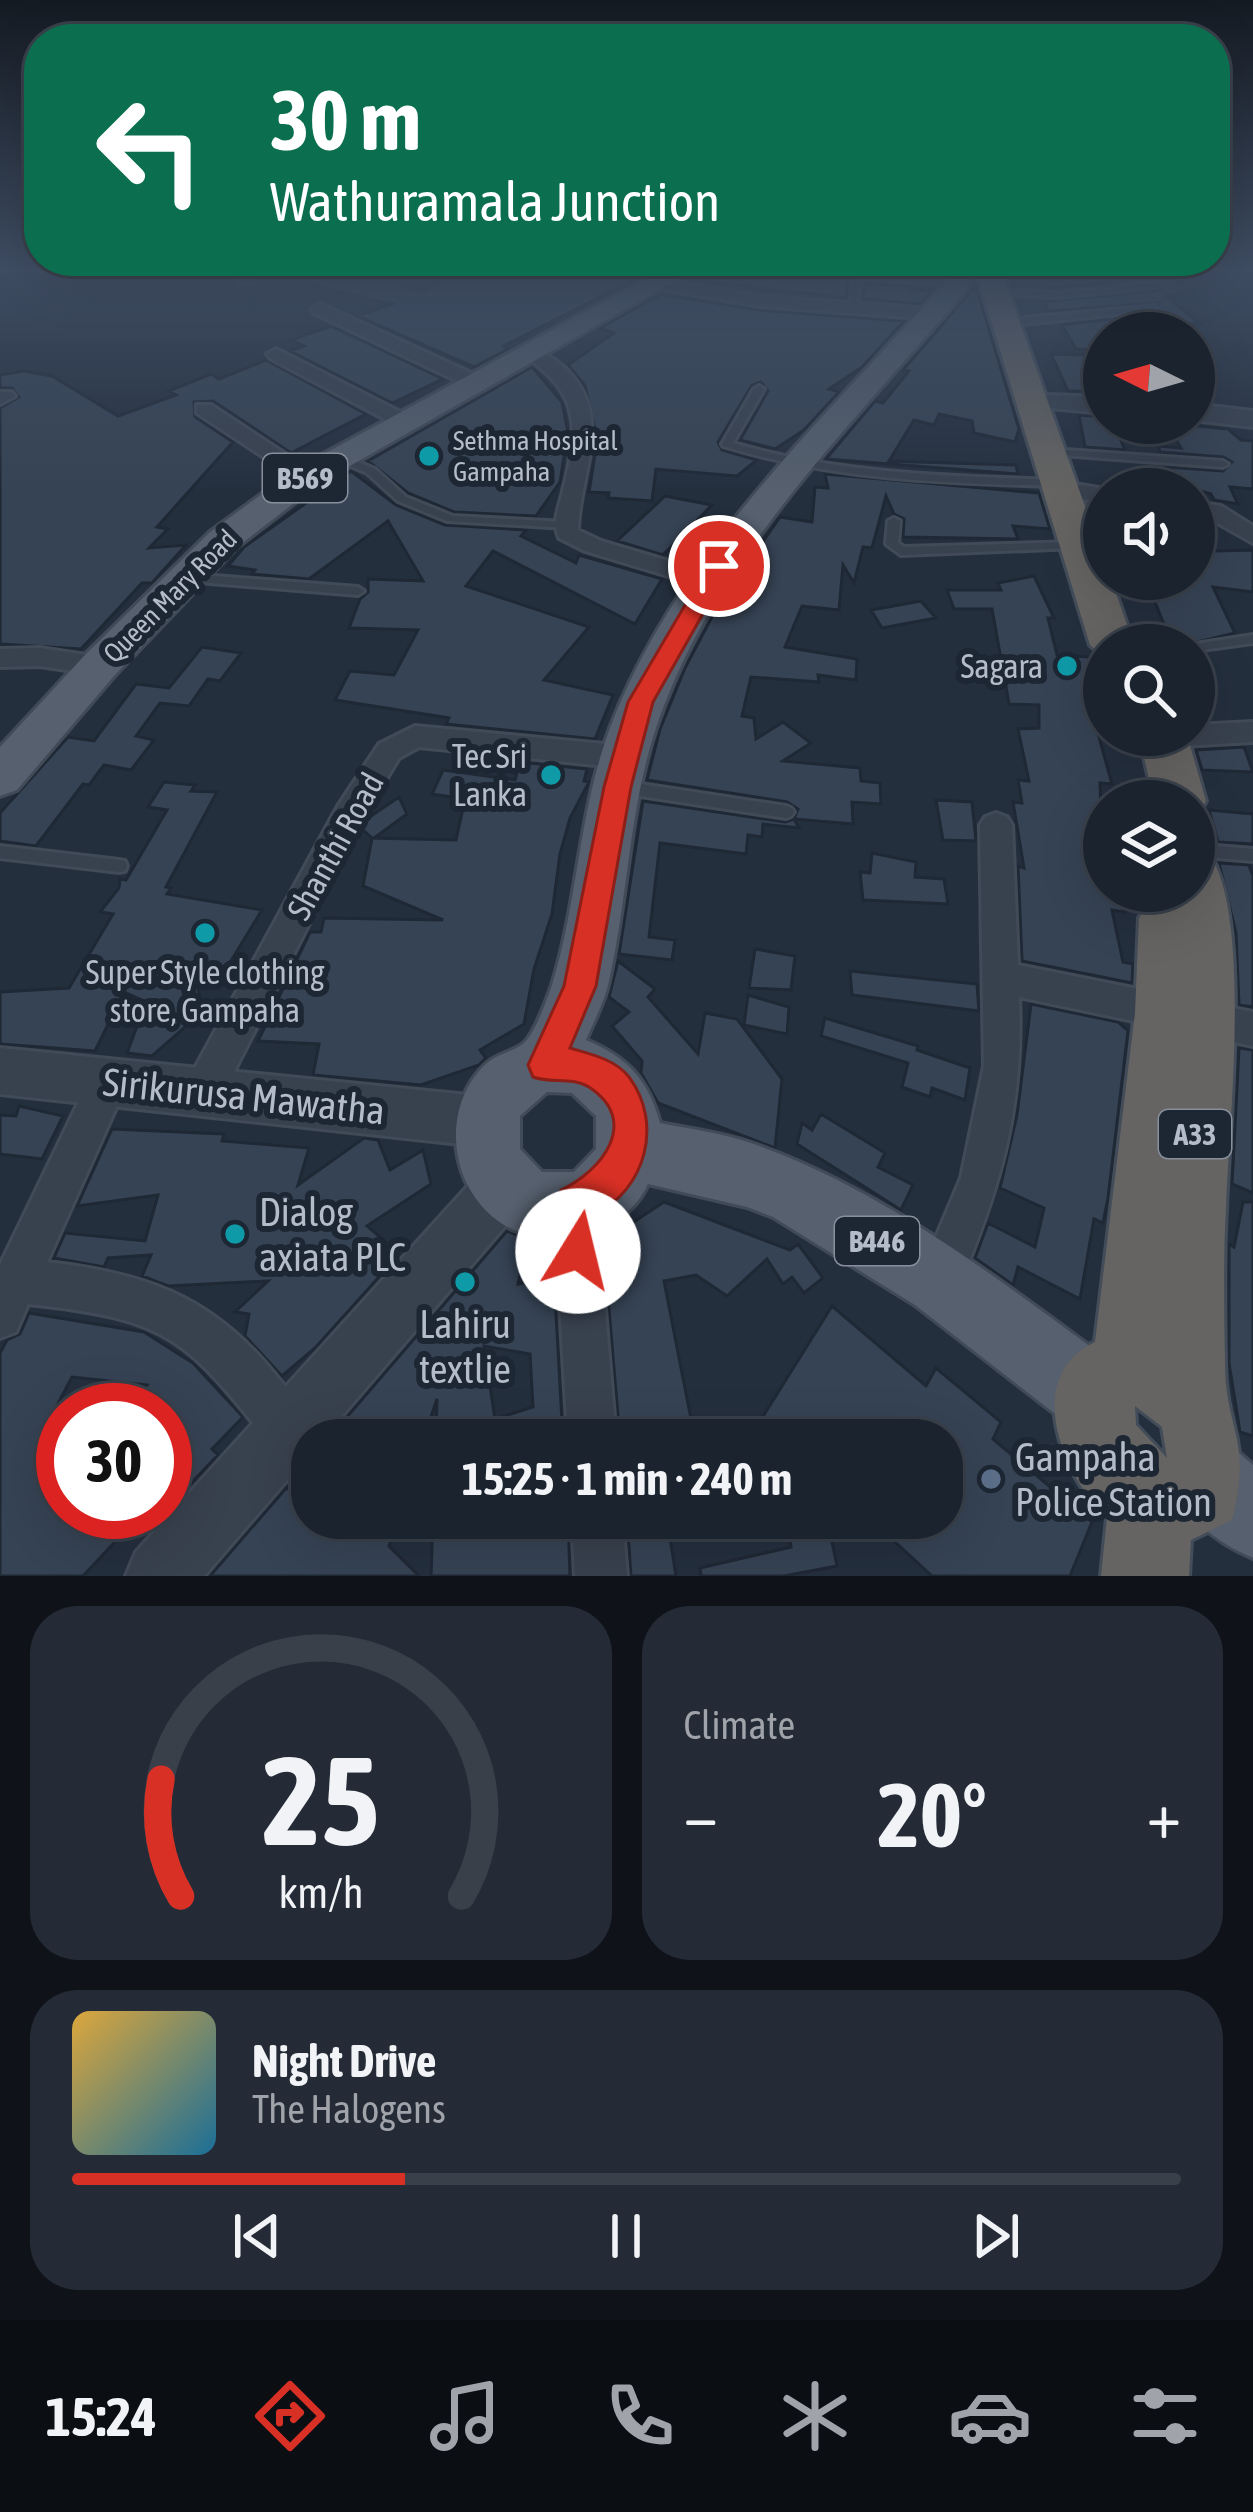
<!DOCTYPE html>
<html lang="en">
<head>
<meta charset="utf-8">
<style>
  :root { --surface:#1b232e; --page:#242b36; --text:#f1f3f6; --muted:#a0a4aa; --line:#39404a; --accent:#d93025 }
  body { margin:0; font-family:"Asap Condensed",sans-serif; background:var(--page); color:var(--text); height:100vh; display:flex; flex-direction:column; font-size:45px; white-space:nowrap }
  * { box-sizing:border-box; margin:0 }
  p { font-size:39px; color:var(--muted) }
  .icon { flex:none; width:66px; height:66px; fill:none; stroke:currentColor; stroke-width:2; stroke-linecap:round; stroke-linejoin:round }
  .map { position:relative; height:1576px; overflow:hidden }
  .panel { display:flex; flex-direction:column; gap:30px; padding:30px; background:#0f1319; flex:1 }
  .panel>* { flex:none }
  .top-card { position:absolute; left:24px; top:24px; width:1206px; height:252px; border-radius:48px; box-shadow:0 12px 48px #0002,0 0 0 3px var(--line); background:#0b6e4f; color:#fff; overflow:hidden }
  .needle { width:78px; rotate:275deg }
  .fabs { position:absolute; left:1083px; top:312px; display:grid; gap:24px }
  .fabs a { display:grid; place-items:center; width:132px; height:132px; border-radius:50%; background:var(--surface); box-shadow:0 12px 48px #0002,0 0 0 3px var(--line); font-size:60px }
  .speed { position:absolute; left:36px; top:1383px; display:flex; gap:24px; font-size:60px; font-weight:700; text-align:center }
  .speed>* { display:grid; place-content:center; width:156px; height:156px; border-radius:50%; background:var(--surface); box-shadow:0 12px 48px #0002,0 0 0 3px var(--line); line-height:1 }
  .speed .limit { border:18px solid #d22; background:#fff; color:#111 }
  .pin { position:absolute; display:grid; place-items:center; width:102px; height:102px; color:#fff; margin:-51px; border:6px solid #fff; border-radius:50%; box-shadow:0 3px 12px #0007 }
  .me { position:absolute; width:132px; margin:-66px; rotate:9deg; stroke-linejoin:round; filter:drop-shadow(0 0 9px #0008) }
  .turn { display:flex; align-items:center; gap:42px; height:252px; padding:0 48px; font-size:54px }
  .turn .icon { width:156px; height:156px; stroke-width:2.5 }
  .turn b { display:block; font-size:84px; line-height:102px }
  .big { font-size:90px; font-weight:700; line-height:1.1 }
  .panel .tile { flex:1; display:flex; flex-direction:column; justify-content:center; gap:18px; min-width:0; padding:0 42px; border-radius:48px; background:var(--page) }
  .panel .dial { align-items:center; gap:0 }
  .dial svg { height:312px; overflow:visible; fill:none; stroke:var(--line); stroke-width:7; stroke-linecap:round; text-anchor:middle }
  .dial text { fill:var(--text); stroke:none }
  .song { display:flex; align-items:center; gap:36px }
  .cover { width:144px; height:144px; border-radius:18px; background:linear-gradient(135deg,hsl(40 70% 55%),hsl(200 70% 35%)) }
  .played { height:12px; border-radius:6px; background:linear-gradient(90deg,var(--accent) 30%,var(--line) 30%) }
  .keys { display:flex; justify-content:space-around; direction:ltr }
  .heat { display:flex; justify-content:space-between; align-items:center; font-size:66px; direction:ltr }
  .panel .tiles { flex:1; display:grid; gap:30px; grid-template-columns:1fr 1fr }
  .tile:last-child { grid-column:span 2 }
  .trip { position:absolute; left:291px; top:1419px; width:672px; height:120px; border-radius:48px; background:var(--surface); box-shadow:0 12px 48px #0002,0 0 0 3px var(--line); font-weight:700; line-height:120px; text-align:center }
  .tab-bar { display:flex; height:192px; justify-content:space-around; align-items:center; background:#0b0e12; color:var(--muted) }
  .tab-bar .icon { width:84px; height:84px }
  .tab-bar .active { color:var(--accent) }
  .tab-bar b { font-size:54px; color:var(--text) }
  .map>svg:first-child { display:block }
</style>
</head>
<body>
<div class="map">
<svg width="1253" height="1576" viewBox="0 0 1253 1576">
  <rect width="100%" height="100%" fill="#242f3e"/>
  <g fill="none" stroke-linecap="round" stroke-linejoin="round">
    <!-- stream -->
    <path stroke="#17263c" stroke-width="4.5" d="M0,283L33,271"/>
  </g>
  <!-- building -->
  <path fill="#364354" stroke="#1f2835" stroke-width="3" fill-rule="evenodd" d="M285,271H391L387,277L414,290H426L454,271H651L517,339L504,346L508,349L474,367L357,316L392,304L284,279Z
    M696,271H859L849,279L846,298L686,279Z
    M1049,271H1094L1104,279L1165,276L1192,292L1166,296L1200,324L1177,323L1184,333H1099L1104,350L1076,349L1062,325L1155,314L1158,303L1046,311L1047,301L1156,291L1160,283L1153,278L1048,288Z
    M865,283L915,287L912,290H933L920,304L862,299Z
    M972,290H977L1019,429L1015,442L974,433L972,421L939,414L934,425L914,420L889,461L1016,465L1018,474L826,459L875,401L883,403L909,371L903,370Z
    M661,294L759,310L904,321L862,367L829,389L839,392L804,430L775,449L740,440L768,391L761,382L752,385L718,442L722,450L757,460L737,476L656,469L652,501L608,498L609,493L589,492L599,429L596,433L585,386L568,365L614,333L600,328Z
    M331,326L443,379L392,403L290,351L304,346L291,340Z
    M1051,354L1090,355L1104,379V392L1068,391Z
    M266,360L366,414L291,453L213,401L194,402L195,417L233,442L157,527L168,529L149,548L186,545L152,583H142L81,649L0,644V408L19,397L12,388H0V375L24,371L52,376L118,416L176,395L169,391L211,374L219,379Z
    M532,367L562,402L568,432L560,482L536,516L454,512L408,493L368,461Z
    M1079,415L1104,417V426L1115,427L1125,450L1085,447Z
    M1167,423L1228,429L1241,440L1253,441V489L1230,487L1238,504L1214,500L1211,494L1194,489H1173L1166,467L1223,471L1232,462L1223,457L1160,452L1158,446L1181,448Z
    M351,471L396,505L445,525L526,530L521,536L576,563L579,555L662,579L635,624L493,551L466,586L589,627L544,680L613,695L595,739L446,724L449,718L335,700L350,671L394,675L418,630L349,628L360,599L368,592V579L423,581L388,521L309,579L252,574L255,570L228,566L244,547Z
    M825,474L1039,493L1050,529L1013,526L1018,539L903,537L904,519L894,514L886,496L872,548L863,547L854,583L843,565L839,610L802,606L785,647L857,659L856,680L818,675L819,682L751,677L742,716L754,718L756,739L783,722L811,743L783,761L860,768L861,781L880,783L881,804L852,802L853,824L794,819L798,809L787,802L647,780L660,729L685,668L716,609L780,517L812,522L815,487L828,488Z
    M665,496L712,505L663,555L617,541Z
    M1194,544L1213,546L1215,551L1253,550V592L1213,587L1235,633L1185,645L1163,622L1148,584L1156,585L1153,579H1194Z
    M1034,576L1054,618H1048L1057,655L1089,657L1097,677H1092L1104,716L1093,715L1112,784L1100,783L1104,891H1121L1125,912L1112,910L1123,962L1133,964L1132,983L1022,961L1018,866L1024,868L1013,802L1022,803L1018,780L1029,781L1018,729L1039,728V705L1009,704L992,609H954L947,590H1001L998,583Z
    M921,601L936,618L882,628L871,610Z
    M202,647L241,653L220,681L208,679L189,706L160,703L136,736L154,740L131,770L104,765L89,785L83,784L36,846L0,841V813L68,737L94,741L136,684L169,688Z
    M1244,747L1253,772L1202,770L1196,750Z
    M520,762L587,769L584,781L589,782L570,818L560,854L552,914L534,969L524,1024L480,1050L486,1058L479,1065L421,1085L313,1075L319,1044L258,1041L310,932H321L324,918L443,920L363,886L372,838L362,829L368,818L399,797L407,814L374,838L456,840L465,799L432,794L443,770L515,780Z
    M164,782L195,785L191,791L217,792L166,887L171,888L167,894L262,910L226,969L197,963L200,1014L152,1056L127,1053L146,1002L124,992L95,1051L0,1044V992L69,988L113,914L100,912L119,888L120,879L126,880L167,810L148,807Z
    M936,800L972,802L976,841L943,840Z
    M643,801L785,822L794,819L799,828L763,824L762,837L748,835L746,854L660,843L649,937L675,940L672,960L619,954Z
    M1209,810L1253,814V844L1218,842Z
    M872,853L916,862L915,877L944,879L948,904L863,900L860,872L870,873Z
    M1219,863L1249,865L1253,876V1007L1239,1005L1236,933Z
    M755,949L795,956L791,990L749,988Z
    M618,961L655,989L648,997L698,1054L705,1013L737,1019L782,1079L775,1148L658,1103L641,1073L642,1061L612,1026L629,1012L609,997Z
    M850,971L977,984L979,1011L852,995Z
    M748,995L789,1007L787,1034L744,1025Z
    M1031,1004L1118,1022L1128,1031L1108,1198L1103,1223L1094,1219L1080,1299L1018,1267L1013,1285L975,1258L988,1223L1035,1247L1044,1208L1000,1188L1017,1115Z
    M825,1018L918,1046L917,1050L970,1068L965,1100L932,1088L930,1097L902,1087L908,1063L821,1036Z
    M1239,1048L1253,1050V1193L1232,1184Z
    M19,1106L63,1116L42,1159L0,1154V1115L16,1116Z
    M821,1114L885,1153L878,1167L913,1185L901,1210L797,1144L802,1123L812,1130Z
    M112,1129L224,1134L222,1141L309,1148L298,1185L364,1138L378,1140L390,1170L423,1150L431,1184L367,1226L386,1242L379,1277L315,1348L282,1376L245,1336L249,1314L235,1312L268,1281L168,1286L142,1276L151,1255L108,1258L104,1267L54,1258L65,1233L145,1241L158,1195L77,1206Z
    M664,1202L790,1250L798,1244L823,1278L804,1293L792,1277L783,1284L767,1259L727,1296L696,1275L664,1281L694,1434L668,1440H620L605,1262L612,1243L626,1227Z
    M1243,1202H1253V1436L1240,1432L1229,1363V1244L1234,1247Z
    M507,1231L528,1239L518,1284L554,1277L563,1440H436L437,1399L423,1440H327ZM484,1346L530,1354L533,1407L495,1419Z
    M832,1306L926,1386L936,1368L1001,1422L993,1439L1092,1522L1070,1576H932L869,1518H942V1440H785L762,1418Z
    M29,1313L144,1332L193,1363L243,1417L212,1449L218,1455L165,1510V1410H123L147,1385L72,1377L43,1432L63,1462V1512H143L83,1576H0V1353L7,1340L20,1334Z
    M287,1487L310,1518H398L389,1546L419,1576H210Z
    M433,1518H568L570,1576H431Z
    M627,1518H667L676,1576H631Z
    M786,1518H827L837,1566L784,1576H701L700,1568L791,1547Z"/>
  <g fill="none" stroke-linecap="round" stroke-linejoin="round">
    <!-- service casing -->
    <g stroke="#414a57" stroke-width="6">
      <path id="service" d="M863,274L958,282L962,284L958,286L864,278L861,280L857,305L850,307L853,279Z
        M1153,283H1156V287L1060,297L1017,295L1013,293L1017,291L1060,293Z
        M1152,306H1155V310L1025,324L1021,321L1025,318Z
        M759,386L764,389L733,443C839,474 947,476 1057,480L1062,483L1057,486C942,483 835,480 723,446L722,444L754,389Z
        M1066,450L1223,461L1228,464L1223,467L1062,455L1061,453Z
        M341,455L375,469L406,497L453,516L566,522L572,525L566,528L447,521L398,501L367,473L337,460L336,458Z
        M894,518L900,521L898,543L904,547L1077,542L1083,545L1077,548L901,555L886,544L888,521Z
        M189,574L358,587L364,591L358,595L185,581L183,578Z
        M1253,635V643L1194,651V645H1189Z
        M621,781L786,806L791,808L794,812L791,816L786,818L621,793L614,787Z
        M1194,844L1253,849V861L1194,856Z
        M0,846L119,860L125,861L127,866L125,871L119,872L0,858Z"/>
    </g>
    <!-- minor casing -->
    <g stroke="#414a57" stroke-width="6">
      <path id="minor" d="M228,271H245L255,281L241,284Z
        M656,279L759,296L931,309L939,314L931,319L759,306L650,287V281Z
        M320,304L484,379L486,383L470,387L314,313L312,309Z
        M276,349L412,418L415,422L398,426L270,358L267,354Z
        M526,349C541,348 554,359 566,369C615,418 579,473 578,530L601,541L719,576V586H701L585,551L559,538C552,522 559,508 563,491C578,430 582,395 526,357Z
        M0,392H12L15,396L0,404Z
        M197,405H211L319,476L308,482L300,481L197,413Z
        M1081,485L1104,489V503L1073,497V487Z
        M1194,502L1221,506L1253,526V543L1207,517L1194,516Z
        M40,648L99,657L112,666L99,675L40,666L0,667V649Z
        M1253,722V742L1163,747L1149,737L1194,735V725Z
        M415,726L625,746L640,757L625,768L419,747L399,758L362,819L217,1105L203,1110L189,1105L184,1092L189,1079L338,806L379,744Z
        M996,813L1007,817L1012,825L1018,965L1253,1012V1046L1019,997C1024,1111 999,1191 955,1295L940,1302L925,1295L918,1280L961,1178L984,1066L980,825L985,817Z
        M109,1063L123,1068L128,1081L47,1262C143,1273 210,1295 273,1372C289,1391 305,1409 315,1432L308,1449L291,1456L274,1449C187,1340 172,1319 28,1304L16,1332L0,1338V1265L95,1068Z
        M575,1182L590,1188L596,1203L616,1440H568L554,1203L560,1188Z
        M572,1518H622L627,1576H575Z"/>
    </g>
    <!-- tertiary casing -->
    <g stroke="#414a57" stroke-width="6">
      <path id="tertiary" d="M1048,395L1104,397V413L1039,407L1036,402Z
        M1194,404L1253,411V427L1194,420Z
        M0,1048L488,1097L506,1104L514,1122L506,1140L488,1147L0,1094Z
        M505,1158L524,1166L532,1185L524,1204L321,1440H312V1451L204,1576H126L136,1552L486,1166Z"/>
    </g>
    <!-- primary casing -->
    <g stroke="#414a57" stroke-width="6">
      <path id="primary" d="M661,271H692L320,483L236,548L114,676L17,790L0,796V747L84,656L210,532L296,469Z
        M950,271H974L967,289C853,424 713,558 656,728C629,809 628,898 609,981C605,1001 594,1021 586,1040C627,1057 648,1079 660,1123C690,1129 722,1133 751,1143C887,1190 1005,1285 1121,1369L1132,1396L1121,1423L1094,1434L1067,1423L915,1305L773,1217L747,1207L648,1184C619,1247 523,1258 480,1204C447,1164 447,1100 486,1064C497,1053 515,1052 525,1042C536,1031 547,999 552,985C578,901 579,810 610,728C676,554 824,419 946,282ZM547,1092L572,1093L596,1116V1149L574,1172H542L520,1149V1116Z
        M1210,1441L1238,1452L1253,1465V1558C1215,1542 1187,1519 1171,1480L1182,1452Z"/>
    </g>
    <!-- trunk casing -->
    <g stroke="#434c59" stroke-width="6">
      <path id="trunk" d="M995,271L1004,278L1104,560V579H1111L1134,645H1104V657L1090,645L978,278L982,272Z
        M1139,735H1187L1206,801L1198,815L1194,816V801H1154Z
        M1194,856L1214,862C1250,933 1229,1124 1226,1208C1223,1259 1224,1311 1225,1363C1225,1431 1253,1438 1232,1520L1191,1540L1189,1576H1101L1107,1518C1063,1477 1021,1376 1095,1342L1135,1013L1139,918L1148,901L1168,891H1194ZM1135,1406L1162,1427L1167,1458L1136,1425Z"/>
    </g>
    <!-- service -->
    <use href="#service" fill="#38414e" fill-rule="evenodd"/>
    <!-- minor -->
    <use href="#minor" fill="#38414e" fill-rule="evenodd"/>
    <!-- tertiary -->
    <use href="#tertiary" fill="#38414e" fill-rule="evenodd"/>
    <!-- primary -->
    <use href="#primary" fill="#56606e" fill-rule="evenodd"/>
    <!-- trunk -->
    <use href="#trunk" fill="#656462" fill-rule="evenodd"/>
  </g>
  <!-- sky -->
  <linearGradient id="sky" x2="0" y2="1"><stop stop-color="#141a22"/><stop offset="0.55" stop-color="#3f4d63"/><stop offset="1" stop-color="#3f4d63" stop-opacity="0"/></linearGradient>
  <rect width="1253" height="492" fill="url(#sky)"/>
  <!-- route -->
  <path fill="#d93025" stroke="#8d1f18" stroke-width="3" d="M719,560L730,566L653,702L631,787L596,986L570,1048C590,1054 615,1059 629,1077C664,1124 645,1190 595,1214L598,1251L592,1265L578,1270L564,1265C555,1243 552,1212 561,1190C602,1171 641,1121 589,1087C571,1076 552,1084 533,1077L528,1065L564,986L604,787L628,702L708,566Z"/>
  <!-- markers -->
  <g fill="#0f9aa8" stroke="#1d2633" stroke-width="4.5">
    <circle cx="429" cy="456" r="12"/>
    <circle cx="1067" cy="666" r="12"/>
    <circle cx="551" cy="775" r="12"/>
    <circle cx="205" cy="933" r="12"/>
    <circle cx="235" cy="1234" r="12"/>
    <circle cx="465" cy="1282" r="12"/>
  </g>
  <circle fill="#5c6f8a" stroke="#1d2633" stroke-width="4.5" cx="991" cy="1479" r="12"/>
  <g text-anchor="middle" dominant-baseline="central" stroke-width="12" stroke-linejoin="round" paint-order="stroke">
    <!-- far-poi labels -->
    <g font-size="27" fill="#b4bcc9" stroke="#1d2633" text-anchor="start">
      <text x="453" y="440">Sethma Hospital<tspan x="453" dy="31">Gampaha</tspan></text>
    </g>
    <!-- far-street labels -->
    <g font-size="27" fill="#b4bcc9" stroke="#1d2633">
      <text transform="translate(170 596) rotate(-45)">Queen Mary Road</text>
    </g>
    <!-- shield labels -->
    <g fill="#1d2633" stroke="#878f9c" stroke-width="3">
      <rect x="263" y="454" width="84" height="48" rx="9"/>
      <rect x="1159" y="1110" width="72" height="48" rx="9"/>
      <rect x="835" y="1217" width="84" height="48" rx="9"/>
    </g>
    <g font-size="30" font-weight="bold" fill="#b4bcc9">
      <text x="305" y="478">B569</text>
      <text x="1195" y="1134">A33</text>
      <text x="877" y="1241">B446</text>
    </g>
    <!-- poi labels -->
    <g font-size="33" fill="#b4bcc9" stroke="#1d2633" text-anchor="end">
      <text x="1043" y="666">Sagara</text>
      <text x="527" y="756">Tec Sri<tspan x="527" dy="38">Lanka</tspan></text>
      <text x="205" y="972" text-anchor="middle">Super Style clothing<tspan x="205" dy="38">store, Gampaha</tspan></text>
    </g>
    <!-- street labels -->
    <g font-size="33" fill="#b4bcc9" stroke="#1d2633">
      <text transform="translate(335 846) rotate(-61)">Shanthi Road</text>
    </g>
    <!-- near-street labels -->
    <g font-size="39" fill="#b4bcc9" stroke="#1d2633">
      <text transform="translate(244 1096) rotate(6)">Sirikurusa Mawatha</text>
    </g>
    <!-- near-poi labels -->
    <g font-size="39" fill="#b4bcc9" stroke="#1d2633" text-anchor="start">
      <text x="259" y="1212">Dialog<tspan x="259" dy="45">axiata PLC</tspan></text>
      <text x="465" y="1324" text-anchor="middle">Lahiru<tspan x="465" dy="45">textlie</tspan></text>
      <text x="1015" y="1457">Gampaha<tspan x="1015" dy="45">Police Station</tspan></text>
    </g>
  </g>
</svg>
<div class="fabs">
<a><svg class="needle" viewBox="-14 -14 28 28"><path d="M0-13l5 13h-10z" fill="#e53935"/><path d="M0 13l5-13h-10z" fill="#a0a4aa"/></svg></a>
<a><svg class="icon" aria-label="sound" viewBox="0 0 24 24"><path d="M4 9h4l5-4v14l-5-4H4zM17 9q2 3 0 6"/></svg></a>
<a><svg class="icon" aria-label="search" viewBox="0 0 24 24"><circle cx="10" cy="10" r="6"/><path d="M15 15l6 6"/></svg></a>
<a><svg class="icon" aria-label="layers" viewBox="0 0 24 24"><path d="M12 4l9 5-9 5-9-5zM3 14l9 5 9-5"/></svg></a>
</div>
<div class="speed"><div class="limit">30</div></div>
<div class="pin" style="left:719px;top:566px;background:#d93025"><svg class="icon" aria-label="arrive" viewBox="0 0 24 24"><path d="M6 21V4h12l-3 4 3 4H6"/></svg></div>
<svg class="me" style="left:578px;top:1251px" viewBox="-20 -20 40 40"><circle r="19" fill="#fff"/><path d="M0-13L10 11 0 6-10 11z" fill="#d93025"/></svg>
<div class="trip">15:25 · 1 min · 240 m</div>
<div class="top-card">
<div class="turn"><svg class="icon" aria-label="left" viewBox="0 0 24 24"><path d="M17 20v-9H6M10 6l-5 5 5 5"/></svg><div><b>30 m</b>Wathuramala Junction</div></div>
</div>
</div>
<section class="panel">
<div class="tiles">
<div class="tile dial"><svg viewBox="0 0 100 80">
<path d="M14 69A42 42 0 1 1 86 69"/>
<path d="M14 69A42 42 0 0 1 9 39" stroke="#d93025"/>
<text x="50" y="56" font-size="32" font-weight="700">25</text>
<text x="50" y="72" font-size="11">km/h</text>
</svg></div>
<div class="tile"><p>Climate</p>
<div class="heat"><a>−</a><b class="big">20°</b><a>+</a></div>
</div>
<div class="tile">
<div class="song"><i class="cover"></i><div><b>Night Drive</b><p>The Halogens</p></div></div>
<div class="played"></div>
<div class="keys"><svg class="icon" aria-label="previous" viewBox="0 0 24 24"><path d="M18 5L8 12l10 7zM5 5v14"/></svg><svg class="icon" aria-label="pause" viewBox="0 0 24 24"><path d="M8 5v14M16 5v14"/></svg><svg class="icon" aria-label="next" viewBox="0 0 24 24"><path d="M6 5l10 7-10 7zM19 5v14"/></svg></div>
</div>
</div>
</section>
<nav class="tab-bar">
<b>15:24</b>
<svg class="icon active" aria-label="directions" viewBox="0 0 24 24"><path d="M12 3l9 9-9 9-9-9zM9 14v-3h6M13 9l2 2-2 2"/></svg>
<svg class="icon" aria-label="music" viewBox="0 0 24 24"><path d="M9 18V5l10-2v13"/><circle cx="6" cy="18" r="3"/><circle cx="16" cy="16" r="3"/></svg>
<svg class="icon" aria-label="phone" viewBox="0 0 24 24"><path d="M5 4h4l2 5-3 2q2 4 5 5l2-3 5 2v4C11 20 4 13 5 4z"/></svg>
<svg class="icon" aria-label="climate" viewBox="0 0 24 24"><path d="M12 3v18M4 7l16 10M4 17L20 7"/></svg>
<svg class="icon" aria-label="car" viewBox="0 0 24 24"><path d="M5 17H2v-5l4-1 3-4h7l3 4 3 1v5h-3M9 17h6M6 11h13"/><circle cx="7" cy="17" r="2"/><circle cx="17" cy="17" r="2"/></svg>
<svg class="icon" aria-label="filters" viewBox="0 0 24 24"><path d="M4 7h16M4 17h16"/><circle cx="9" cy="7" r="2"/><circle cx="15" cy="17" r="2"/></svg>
</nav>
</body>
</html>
